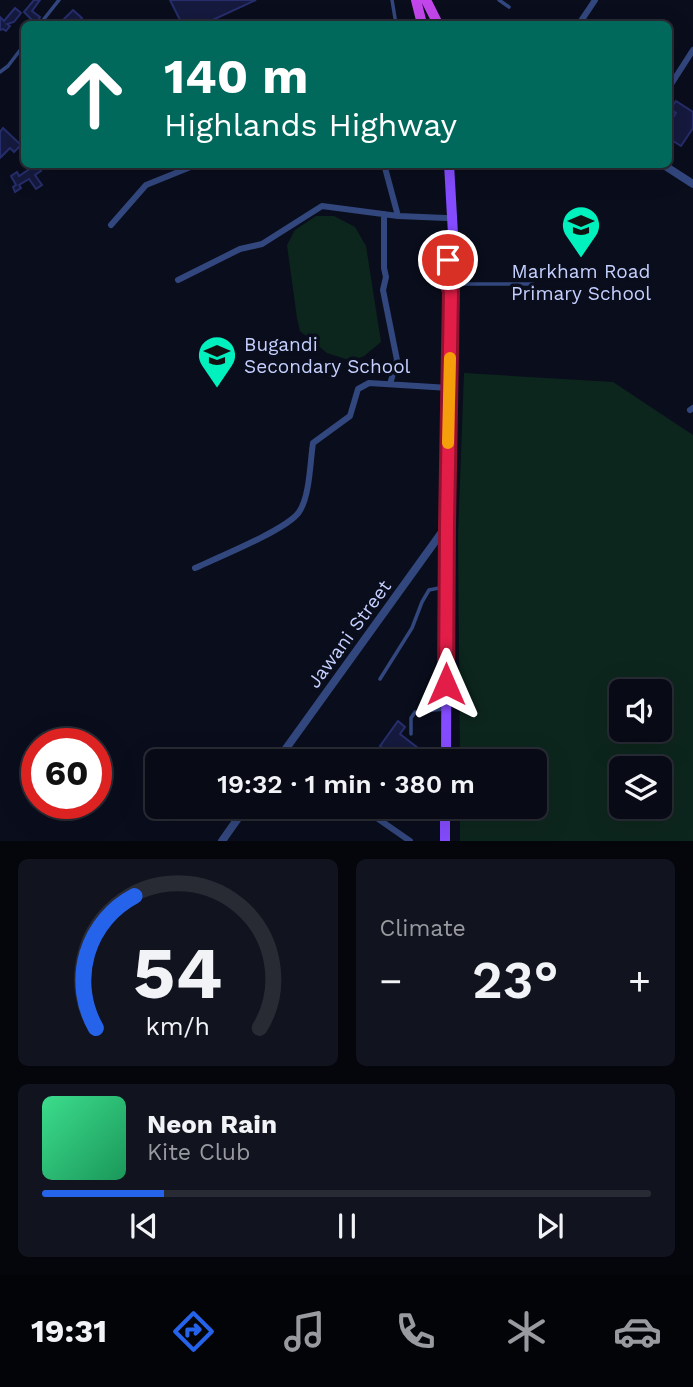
<!DOCTYPE html>
<html lang="en">
<head>
<meta charset="utf-8">
<style>
  :root { --surface:#080a15; --page:#11131e; --text:#f1f3f6; --muted:#989aa0; --line:#292b34; --accent:#2563eb }
  body { margin:0; font-family:"Work Sans",sans-serif; background:var(--page); color:var(--text); height:100vh; display:flex; flex-direction:column; font-size:26px; white-space:nowrap }
  * { box-sizing:border-box; margin:0 }
  p { font-size:23px; color:var(--muted) }
  .icon { flex:none; width:38px; height:38px; fill:none; stroke:currentColor; stroke-width:2; stroke-linecap:round; stroke-linejoin:round }
  .map { position:relative; height:841px; overflow:hidden }
  .side { display:flex; flex-direction:column; gap:18px; padding:18px; background:#04060c; flex:1 }
  .side>* { flex:none }
  .banner { position:absolute; left:21px; top:21px; width:651px; height:147px; border-radius:10px; box-shadow:0 7px 28px #0002,0 0 0 2px var(--line); background:#00695c; color:#fff; overflow:hidden }
  .controls { position:absolute; left:609px; top:679px; display:grid; gap:14px }
  .controls a { display:grid; place-items:center; width:63px; height:63px; border-radius:10px; background:var(--surface); box-shadow:0 7px 28px #0002,0 0 0 2px var(--line); font-size:35px }
  .speed { position:absolute; left:21px; top:728px; display:flex; gap:14px; font-size:35px; font-weight:700; text-align:center }
  .speed>* { display:grid; place-content:center; width:91px; height:91px; border-radius:50%; background:var(--surface); box-shadow:0 7px 28px #0002,0 0 0 2px var(--line); line-height:1 }
  .speed .limit { border:10px solid #d22; background:#fff; color:#111 }
  .pin { position:absolute; display:grid; place-items:center; width:60px; height:60px; color:#fff; margin:-30px; border:4px solid #fff; border-radius:50%; box-shadow:0 2px 7px #0007 }
  .me { position:absolute; width:77px; margin:-38px; rotate:0deg; stroke-linejoin:round; filter:drop-shadow(0 0 5px #0008) }
  .turn { display:flex; align-items:center; gap:24px; height:147px; padding:0 28px; font-size:32px }
  .turn .icon { width:91px; height:91px; stroke-width:2.5 }
  .turn b { display:block; font-size:49px; line-height:60px }
  .big { font-size:52px; font-weight:600; line-height:1.1 }
  .side .widget { flex:1; display:flex; flex-direction:column; justify-content:center; gap:10px; min-width:0; padding:0 24px; border-radius:10px; background:var(--page) }
  .side .dial { align-items:center; gap:0 }
  .dial svg { height:182px; overflow:visible; fill:none; stroke:var(--line); stroke-width:7; stroke-linecap:round; text-anchor:middle }
  .dial text { fill:var(--text); stroke:none }
  .song { display:flex; align-items:center; gap:21px }
  .cover { width:84px; height:84px; border-radius:10px; background:linear-gradient(135deg,hsl(150 70% 55%),hsl(150 70% 35%)) }
  .played { height:7px; border-radius:4px; background:linear-gradient(90deg,var(--accent) 20%,var(--line) 20%) }
  .keys { display:flex; justify-content:space-around; direction:ltr }
  .heat { display:flex; justify-content:space-between; align-items:center; font-size:38px; direction:ltr }
  .side .tiles { flex:1; display:grid; gap:18px; grid-template-columns:1fr 1fr }
  .widget:last-child { grid-column:span 2 }
  .trip { position:absolute; left:145px; top:749px; width:402px; height:70px; border-radius:10px; background:var(--surface); box-shadow:0 7px 28px #0002,0 0 0 2px var(--line); font-weight:600; line-height:70px; text-align:center }
  .tabs { display:flex; height:112px; justify-content:space-around; align-items:center; background:#030408; color:var(--muted) }
  .tabs .icon { width:49px; height:49px }
  .tabs .on { color:var(--accent) }
  .tabs b { font-size:32px; color:var(--text) }
  .map>svg:first-child { display:block }
</style>
</head>
<body>
<div class="map">
<svg width="693" height="841" viewBox="0 0 693 841">
  <rect width="100%" height="100%" fill="#0a0d1c"/>
  <!-- green -->
  <path fill="#0d261d" fill-rule="evenodd" d="M316,216H334L355,227L366,246L381,342L364,356L352,361L327,353L300,331L297,318L287,245L295,230Z
    M464,373L613,382L693,435V841H460V807H536V761H460L458,537ZM621,691H660V730H621ZM621,768H660V807H621Z"/>
  <!-- building -->
  <path fill="#151a3e" stroke="#262e6b" stroke-width="2" d="M34,0H40L32,11L40,17L36,24L24,12Z
    M170,0H256L204,24H182Z
    M15,8L21,13L14,22L7,24L10,26L6,31L3,29L0,30V17L4,21Z
    M73,10L82,18L81,19L86,24H68L63,20Z
    M676,101L693,112V128L681,146L673,141L668,147V125L676,113L670,109Z
    M3,128L21,145L14,152L10,148L0,158V132Z
    M29,164H37L41,171L35,175L42,185L36,189L29,179L19,185L21,188L15,192L13,187L16,185L11,176L17,172L19,176L31,168Z
    M398,721L405,727L400,734L418,748L409,761H400L380,746Z"/>
  <g fill="none" stroke-linecap="round" stroke-linejoin="round">
    <!-- service -->
    <path stroke="#32477e" stroke-width="3.5" d="M392,0L396,24
      M499,0L509,7
      M40,24L59,0
      M0,72L8,66L24,45
      M455,284H533
      M380,679L412,628L422,602L429,590L444,587
      M411,734V718L415,712L444,709"/>
    <!-- minor -->
    <path stroke="#32477e" stroke-width="6" d="M579,24L595,0
      M668,89L693,50
      M384,164L398,216
      M384,214V268L386,277L383,290L397,360L390,384
      M111,225L146,185L198,164
      M178,280L240,249L262,244L322,206L398,216L446,218
      M690,410L693,408
      M195,568C217,558 288,529 299,512C310,496 310,462 313,443L350,416L358,389L369,383L449,388
      M284,752L297,761
      M361,807L410,841"/>
    <!-- tertiary -->
    <path stroke="#32477e" stroke-width="8" d="M662,164L693,184
      M277,761L447,525
      M222,841L246,807"/>
    <!-- primary -->
    <path stroke="#854cff" stroke-width="10" d="M446,761L447,525L451,291L455,269L449,164
      M445,841V807"/>
    <!-- trunk -->
    <path stroke="#c246eb" stroke-width="10" d="M416,0L422,24
      M426,0L438,24"/>
  </g>
  <g fill="none" stroke-linecap="round" stroke-linejoin="round">
    <!-- route casing -->
    <g stroke="#92132f" stroke-width="18">
      <path id="route" d="M446,684L447,525L451,291L449,286L448,260"/>
    </g>
    <!-- route -->
    <use href="#route" stroke="#e11d48" stroke-width="12"/>
    <!-- slow -->
    <path stroke="#f59e0b" stroke-width="12" d="M448,443L450,358"/>
  </g>
  <!-- icons -->
  <defs>
    <g id="school-pin" transform="scale(2.0125)"><path d="M0 17L-7.5 6A9.5 9.5 0 1 1 7.5 6Z" fill="#00f0be" stroke="#0a0d1c"/><path d="M0-5L7-2L0 1L-7-2ZM-4 1L0 2.5L4 1V4Q0 6-4 4Z" fill="#111"/></g>
  </defs>
  <g fill-rule="evenodd">
    <use href="#school-pin" x="581" y="225"/>
    <use href="#school-pin" x="217" y="355"/>
  </g>
  <g text-anchor="middle" dominant-baseline="central" stroke-width="7" stroke-linejoin="round" paint-order="stroke">
    <!-- poi labels -->
    <g font-size="19" fill="#c5d0ff" stroke="#0a0d1c">
      <text x="581" y="271">Markham Road<tspan x="581" dy="22">Primary School</tspan></text>
      <text x="244" y="344" text-anchor="start">Bugandi<tspan x="244" dy="22">Secondary School</tspan></text>
    </g>
    <!-- street labels -->
    <g font-size="19" fill="#c5d0ff" stroke="#0a0d1c">
      <text transform="translate(349 634) rotate(-54)">Jawani Street</text>
    </g>
  </g>
</svg>
<div class="controls">
<a><svg class="icon" aria-label="sound" viewBox="0 0 24 24"><path d="M4 9h4l5-4v14l-5-4H4zM17 9q2 3 0 6"/></svg></a>
<a><svg class="icon" aria-label="layers" viewBox="0 0 24 24"><path d="M12 4l9 5-9 5-9-5zM3 14l9 5 9-5"/></svg></a>
</div>
<div class="speed"><div class="limit">60</div></div>
<div class="pin" style="left:448px;top:260px;background:#d93025"><svg class="icon" aria-label="arrive" viewBox="0 0 24 24"><path d="M6 21V4h12l-3 4 3 4H6"/></svg></div>
<svg class="me" style="left:446px;top:684px" viewBox="-20 -20 40 40"><path d="M0-17L14 15 0 8-14 15z" fill="#e11d48" stroke="#fff" stroke-width="4"/></svg>
<div class="trip">19:32 · 1 min · 380 m</div>
<div class="banner">
<div class="turn"><svg class="icon" aria-label="ahead" viewBox="0 0 24 24"><path d="M12 20V5M6 11l6-6 6 6"/></svg><div><b>140 m</b>Highlands Highway</div></div>
</div>
</div>
<section class="side">
<div class="tiles">
<div class="widget dial"><svg viewBox="0 0 100 80">
<path d="M14 69A42 42 0 1 1 86 69"/>
<path d="M14 69A42 42 0 0 1 31 11" stroke="#2563eb"/>
<text x="50" y="56" font-size="32" font-weight="700">54</text>
<text x="50" y="72" font-size="11">km/h</text>
</svg></div>
<div class="widget"><p>Climate</p>
<div class="heat"><a>−</a><b class="big">23°</b><a>+</a></div>
</div>
<div class="widget">
<div class="song"><i class="cover"></i><div><b>Neon Rain</b><p>Kite Club</p></div></div>
<div class="played"></div>
<div class="keys"><svg class="icon" aria-label="previous" viewBox="0 0 24 24"><path d="M18 5L8 12l10 7zM5 5v14"/></svg><svg class="icon" aria-label="pause" viewBox="0 0 24 24"><path d="M8 5v14M16 5v14"/></svg><svg class="icon" aria-label="next" viewBox="0 0 24 24"><path d="M6 5l10 7-10 7zM19 5v14"/></svg></div>
</div>
</div>
</section>
<nav class="tabs">
<b>19:31</b>
<svg class="icon on" aria-label="directions" viewBox="0 0 24 24"><path d="M12 3l9 9-9 9-9-9zM9 14v-3h6M13 9l2 2-2 2"/></svg>
<svg class="icon" aria-label="music" viewBox="0 0 24 24"><path d="M9 18V5l10-2v13"/><circle cx="6" cy="18" r="3"/><circle cx="16" cy="16" r="3"/></svg>
<svg class="icon" aria-label="phone" viewBox="0 0 24 24"><path d="M5 4h4l2 5-3 2q2 4 5 5l2-3 5 2v4C11 20 4 13 5 4z"/></svg>
<svg class="icon" aria-label="climate" viewBox="0 0 24 24"><path d="M12 3v18M4 7l16 10M4 17L20 7"/></svg>
<svg class="icon" aria-label="car" viewBox="0 0 24 24"><path d="M5 17H2v-5l4-1 3-4h7l3 4 3 1v5h-3M9 17h6M6 11h13"/><circle cx="7" cy="17" r="2"/><circle cx="17" cy="17" r="2"/></svg>
</nav>
</body>
</html>
